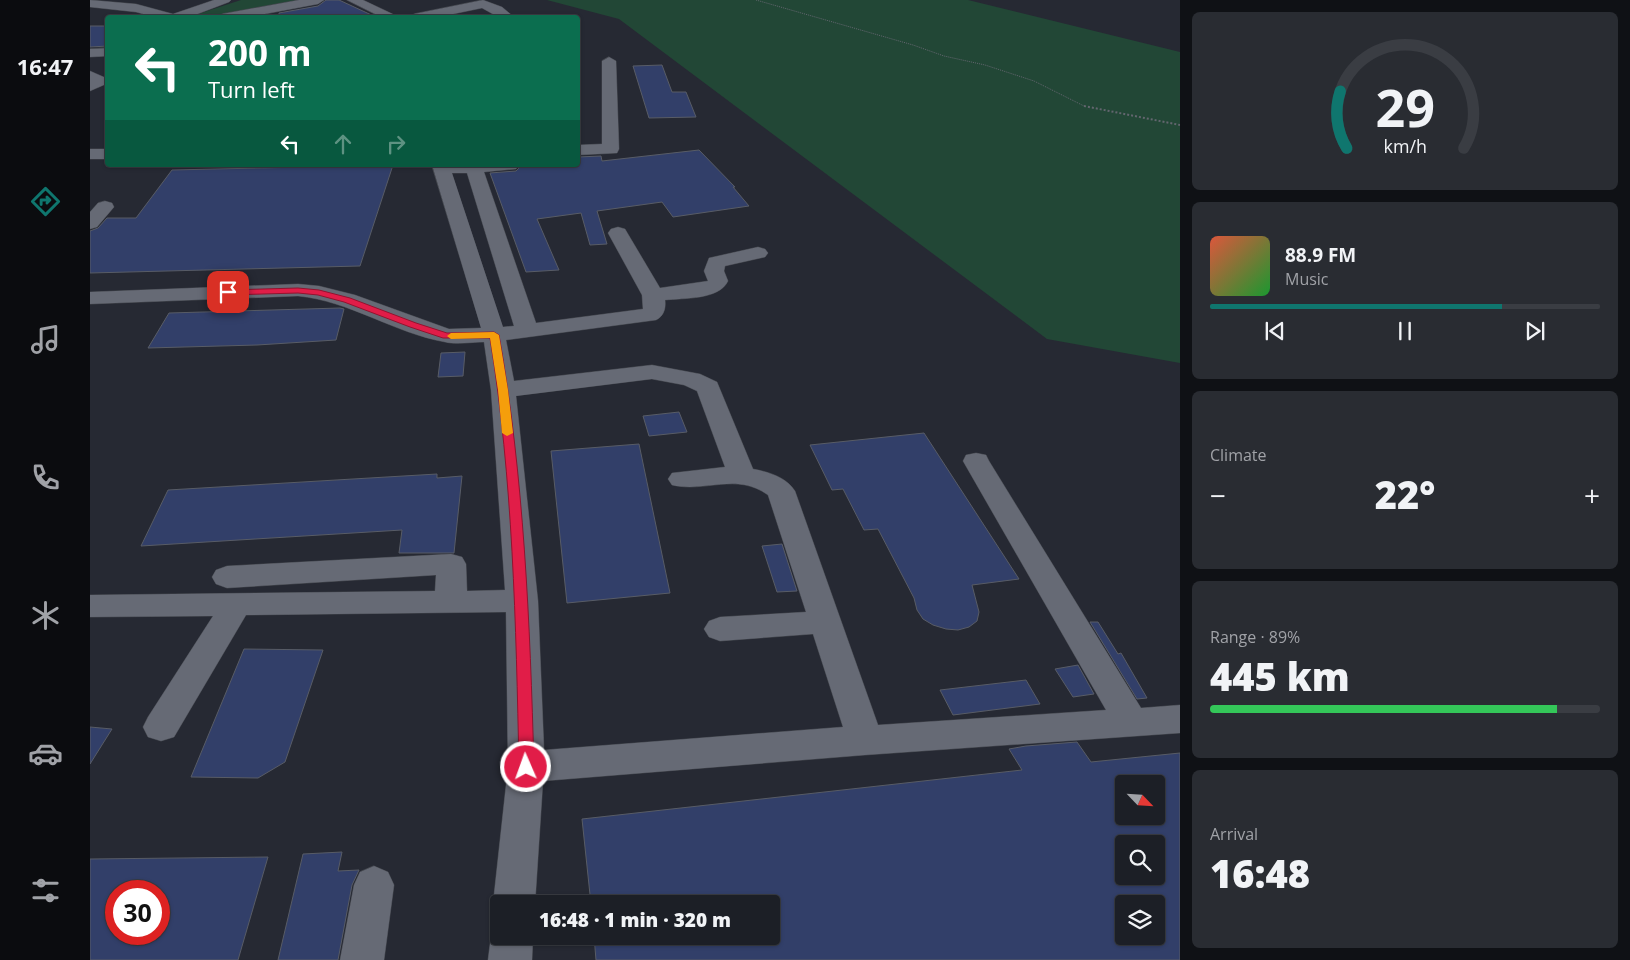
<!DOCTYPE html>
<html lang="en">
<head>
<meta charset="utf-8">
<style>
  :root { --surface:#1c1f26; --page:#292c32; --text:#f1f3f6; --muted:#a0a2a7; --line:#3a3d43; --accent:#0f766e }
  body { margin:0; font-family:"Open Sans",sans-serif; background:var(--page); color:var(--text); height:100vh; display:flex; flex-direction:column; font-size:19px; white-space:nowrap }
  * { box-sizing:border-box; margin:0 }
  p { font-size:16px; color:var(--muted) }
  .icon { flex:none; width:28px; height:28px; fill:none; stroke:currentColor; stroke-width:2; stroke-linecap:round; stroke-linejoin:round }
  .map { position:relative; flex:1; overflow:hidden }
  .drawer { display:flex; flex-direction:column; gap:12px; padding:12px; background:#0f1115; width:450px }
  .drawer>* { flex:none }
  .hud { position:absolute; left:15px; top:15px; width:475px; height:152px; border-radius:5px; box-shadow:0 1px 4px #0004,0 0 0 1px var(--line); background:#0b6e4f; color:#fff; overflow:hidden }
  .needle { width:32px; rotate:115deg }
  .buttons { position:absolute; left:1025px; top:775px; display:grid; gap:10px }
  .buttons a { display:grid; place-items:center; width:50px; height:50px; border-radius:5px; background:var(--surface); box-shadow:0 1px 4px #0004,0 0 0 1px var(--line); font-size:25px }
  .speed { position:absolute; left:15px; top:880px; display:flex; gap:10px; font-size:25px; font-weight:700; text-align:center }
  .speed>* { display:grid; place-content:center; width:65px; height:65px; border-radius:50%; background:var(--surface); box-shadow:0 1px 4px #0004,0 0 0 1px var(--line); line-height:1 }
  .speed .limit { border:8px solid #d22; background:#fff; color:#111 }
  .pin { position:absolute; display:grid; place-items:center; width:42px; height:42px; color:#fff; margin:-21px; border-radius:10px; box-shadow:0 2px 8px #0006 }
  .me { position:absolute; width:55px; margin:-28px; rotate:358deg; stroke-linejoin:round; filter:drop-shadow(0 0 4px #0008) }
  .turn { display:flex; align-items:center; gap:18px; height:105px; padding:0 20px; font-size:22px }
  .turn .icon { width:65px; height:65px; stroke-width:2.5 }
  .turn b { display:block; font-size:35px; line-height:42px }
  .lanes { display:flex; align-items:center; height:48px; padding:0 20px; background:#0003; justify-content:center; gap:25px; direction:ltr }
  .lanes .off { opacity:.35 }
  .big { font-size:38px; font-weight:800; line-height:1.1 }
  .drawer .widget { flex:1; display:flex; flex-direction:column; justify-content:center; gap:8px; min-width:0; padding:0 18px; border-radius:8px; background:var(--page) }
  .drawer .dial { align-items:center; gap:0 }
  .dial svg { height:130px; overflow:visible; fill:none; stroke:var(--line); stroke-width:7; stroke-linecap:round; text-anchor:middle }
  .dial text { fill:var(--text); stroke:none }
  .song { display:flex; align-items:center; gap:15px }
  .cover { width:60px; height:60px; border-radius:8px; background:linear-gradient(135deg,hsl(10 70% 55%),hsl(130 70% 35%)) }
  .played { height:5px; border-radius:2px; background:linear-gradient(90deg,var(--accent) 75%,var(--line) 75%) }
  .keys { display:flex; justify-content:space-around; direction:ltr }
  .heat { display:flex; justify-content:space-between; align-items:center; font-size:28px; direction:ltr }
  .charge { height:8px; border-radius:4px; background:linear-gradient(90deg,#34c759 89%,var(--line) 0) }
  .trip { position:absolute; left:400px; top:895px; width:290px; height:50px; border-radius:5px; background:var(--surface); box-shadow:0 1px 4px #0004,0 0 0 1px var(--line); font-weight:800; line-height:50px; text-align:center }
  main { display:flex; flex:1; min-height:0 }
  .tabs { display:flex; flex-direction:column; width:90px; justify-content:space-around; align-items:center; background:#0b0c0f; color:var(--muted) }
  .tabs .icon { width:35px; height:35px }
  .tabs .current { color:var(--accent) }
  .tabs b { font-size:22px; color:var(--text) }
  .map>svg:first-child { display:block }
</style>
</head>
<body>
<main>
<nav class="tabs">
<b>16:47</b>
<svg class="icon current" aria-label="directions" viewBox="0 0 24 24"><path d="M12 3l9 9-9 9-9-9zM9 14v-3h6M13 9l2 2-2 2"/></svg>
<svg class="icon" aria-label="music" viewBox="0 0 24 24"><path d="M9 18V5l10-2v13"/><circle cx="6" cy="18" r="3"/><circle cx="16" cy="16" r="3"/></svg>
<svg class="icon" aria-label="phone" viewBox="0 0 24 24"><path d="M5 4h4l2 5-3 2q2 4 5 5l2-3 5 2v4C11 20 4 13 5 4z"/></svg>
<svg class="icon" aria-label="climate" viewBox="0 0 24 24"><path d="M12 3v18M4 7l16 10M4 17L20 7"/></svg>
<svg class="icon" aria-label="car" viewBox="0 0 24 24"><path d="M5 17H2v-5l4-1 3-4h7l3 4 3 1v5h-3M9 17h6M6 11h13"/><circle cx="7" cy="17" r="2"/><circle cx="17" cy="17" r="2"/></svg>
<svg class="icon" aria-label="filters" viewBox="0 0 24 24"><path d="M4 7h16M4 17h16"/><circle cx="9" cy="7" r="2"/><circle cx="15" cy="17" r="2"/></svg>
</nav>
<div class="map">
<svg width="1090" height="960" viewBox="0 0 1090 960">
  <rect width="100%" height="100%" fill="#262933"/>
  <!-- green -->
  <path fill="#224736" d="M151,0H209L116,17L105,15Z
    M457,0H878L1090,52V363L957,339L529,19Z"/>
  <!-- building -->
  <path fill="#323f69" stroke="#585c66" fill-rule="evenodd" d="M236,0H249L288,18H189V13L228,6Z
    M0,26H18V46L0,47Z
    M572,65L582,92H596L606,117L559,118L543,66Z
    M609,150L645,187H643L659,206L583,217L572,202L507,211L517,244L500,245L491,213L447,219L469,270L436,272L400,173L426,171L430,167L445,165H488V157L511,156L512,161Z
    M303,165L270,266L0,273V231L8,228L17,218H46L82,170Z
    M250,308L254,309L246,340L167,345L58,348L79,313Z
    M375,352L373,376L348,377L351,353Z
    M589,412L597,432L559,436L553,416Z
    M834,433L929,579L882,585L889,612L887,621L879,627L868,630L856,629L843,625L833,619L827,610L824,598L788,529L774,530L753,489L742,490L720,445Z
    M549,444L580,593L477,603L461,451Z
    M347,474V478L372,476L364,553H309L312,530L51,546L78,490Z
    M692,544L707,591L687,592L672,546Z
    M1000,622H1008L1028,654L1031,653L1057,698L1047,699Z
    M154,649L233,650L195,762L168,778L101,777Z
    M988,665L1004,694L983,697L965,669Z
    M936,680L950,704L863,715L850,690Z
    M0,727L22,729L0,764Z
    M987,742L1001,762L1090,753V960H506L504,936H681V904H501L492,819L932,770L919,749L936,746ZM1034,784H1066V816H1034ZM1034,844H1066V876H1034ZM1034,904H1066V936H1034Z
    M252,852L248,871L269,870L262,885L248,960H188L213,854Z
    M178,857L148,960H0V859ZM26,891H69V934H26Z"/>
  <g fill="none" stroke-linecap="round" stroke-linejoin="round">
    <!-- minor casing -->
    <g stroke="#44474e" stroke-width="1">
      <path id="minor" d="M0,0L46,4L83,14L124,0H141L139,2L97,18H68L46,12L0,7Z
        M209,0H234L228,4L154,18H126L132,14Z
        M257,0H273L311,18H293Z
        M393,0L412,7L425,18H410L392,8L344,18H318L324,14Z
        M18,48V56L0,57V49Z
        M519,57L526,61L529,149L527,153L488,155V145L512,144V61Z
        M0,71L16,78V84L0,91Z
        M0,149H18V159H0Z
        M342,165H360V168L363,165H429L426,169L394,172L446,323L553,309L552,295L518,233L521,229L528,227L535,229L570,288L618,281L614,271L619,258L668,247L675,249L678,253L675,257L635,266L634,271L638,281C629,300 594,298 575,300C576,308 574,316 566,320L416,340L424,381L562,365L610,374L627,382L663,469C679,472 696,477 705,491L788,725L1016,710L873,461L876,455L886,453L896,455L899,461L1051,708L1090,705V733L775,755L453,781L445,904H409V916L403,904L418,767L416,612L156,615L84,737L71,741L58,737L53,727L58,717L123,616L0,617V595L345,591L346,575L137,588L126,584L122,577L126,570L137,566L361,554L372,557L376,564L377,591L415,590L401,390L394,342C381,342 367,345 355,342C304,333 260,301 208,296L0,304V292L208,284L229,286L265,295L359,329L391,328ZM362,173H377L424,326L413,327ZM562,379L594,385L607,391L635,467L582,473L578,479L582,485C616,493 646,472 678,495L716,612L630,617L619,621L614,629L619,637L630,641L723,634L753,727L454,750L448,601L426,396Z
        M15,201L22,203L24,207L7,227L0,229V212L8,203Z
        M284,866L298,872L304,885L294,960H250L264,885L270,872Z
        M409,921V936H443L442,960H398L401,936Z"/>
    </g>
    <!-- path-far1 -->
    <path stroke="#63666f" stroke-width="1" stroke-dasharray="1 1" stroke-linecap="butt" d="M666,0L823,45L854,56L895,65L944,81L996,107"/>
    <!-- path -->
    <path stroke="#63666f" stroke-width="2" stroke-dasharray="2 2" stroke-linecap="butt" d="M994,106L1090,125"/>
    <!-- minor -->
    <use href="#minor" fill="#666a75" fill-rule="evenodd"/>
  </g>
  <!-- route -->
  <path fill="#e11d48" stroke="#92132f" d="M208,288L229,290L260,298L326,323L357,333L404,332L409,335C434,477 440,622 444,767L442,771L436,773L431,771L429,767C426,624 423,479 400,338H353L320,327L254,302L228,295L208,293L138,295L133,292L138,290Z"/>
  <!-- slow -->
  <path fill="#f59e0b" d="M404,332L409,335L418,390L423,433L417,436L412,433L408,390L400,338L361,339L357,336L361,333Z"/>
</svg>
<div class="buttons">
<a><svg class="needle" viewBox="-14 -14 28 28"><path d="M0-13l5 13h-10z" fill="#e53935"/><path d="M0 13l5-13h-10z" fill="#a0a2a7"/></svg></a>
<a><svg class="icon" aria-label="search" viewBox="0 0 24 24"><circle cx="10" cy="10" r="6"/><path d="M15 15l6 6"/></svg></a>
<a><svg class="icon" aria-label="layers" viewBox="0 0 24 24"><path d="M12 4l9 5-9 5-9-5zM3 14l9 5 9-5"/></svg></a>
</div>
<div class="speed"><div class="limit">30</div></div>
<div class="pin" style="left:138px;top:292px;background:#d93025"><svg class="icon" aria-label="arrive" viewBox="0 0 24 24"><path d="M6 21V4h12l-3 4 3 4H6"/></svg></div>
<svg class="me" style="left:436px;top:767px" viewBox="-20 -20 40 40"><circle r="17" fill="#e11d48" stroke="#fff" stroke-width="3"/><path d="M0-11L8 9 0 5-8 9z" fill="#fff"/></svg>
<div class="trip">16:48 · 1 min · 320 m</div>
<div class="hud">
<div class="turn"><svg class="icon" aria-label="left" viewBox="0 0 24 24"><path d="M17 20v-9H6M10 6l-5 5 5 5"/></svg><div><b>200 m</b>Turn left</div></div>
<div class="lanes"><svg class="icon" aria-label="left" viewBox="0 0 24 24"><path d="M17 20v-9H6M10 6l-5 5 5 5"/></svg><svg class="icon off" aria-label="ahead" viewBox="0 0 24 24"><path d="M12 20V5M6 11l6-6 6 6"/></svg><svg class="icon off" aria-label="right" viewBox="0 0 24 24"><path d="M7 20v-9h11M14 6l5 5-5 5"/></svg></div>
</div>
</div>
<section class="drawer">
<div class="widget dial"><svg viewBox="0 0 100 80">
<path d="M14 69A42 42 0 1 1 86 69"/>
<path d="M14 69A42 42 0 0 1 10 34" stroke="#0f766e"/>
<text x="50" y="56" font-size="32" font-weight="700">29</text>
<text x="50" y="72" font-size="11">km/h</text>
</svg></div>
<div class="widget">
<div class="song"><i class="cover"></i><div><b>88.9 FM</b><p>Music</p></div></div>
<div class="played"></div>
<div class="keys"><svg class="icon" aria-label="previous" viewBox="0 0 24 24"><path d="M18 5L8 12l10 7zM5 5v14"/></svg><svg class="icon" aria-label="pause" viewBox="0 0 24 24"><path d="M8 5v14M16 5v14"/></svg><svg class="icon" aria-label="next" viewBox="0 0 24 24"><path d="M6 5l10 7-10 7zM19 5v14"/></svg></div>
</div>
<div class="widget"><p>Climate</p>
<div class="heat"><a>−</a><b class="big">22°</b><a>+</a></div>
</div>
<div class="widget"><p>Range · 89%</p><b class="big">445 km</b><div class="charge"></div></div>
<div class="widget"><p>Arrival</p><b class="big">16:48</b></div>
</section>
</main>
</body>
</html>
